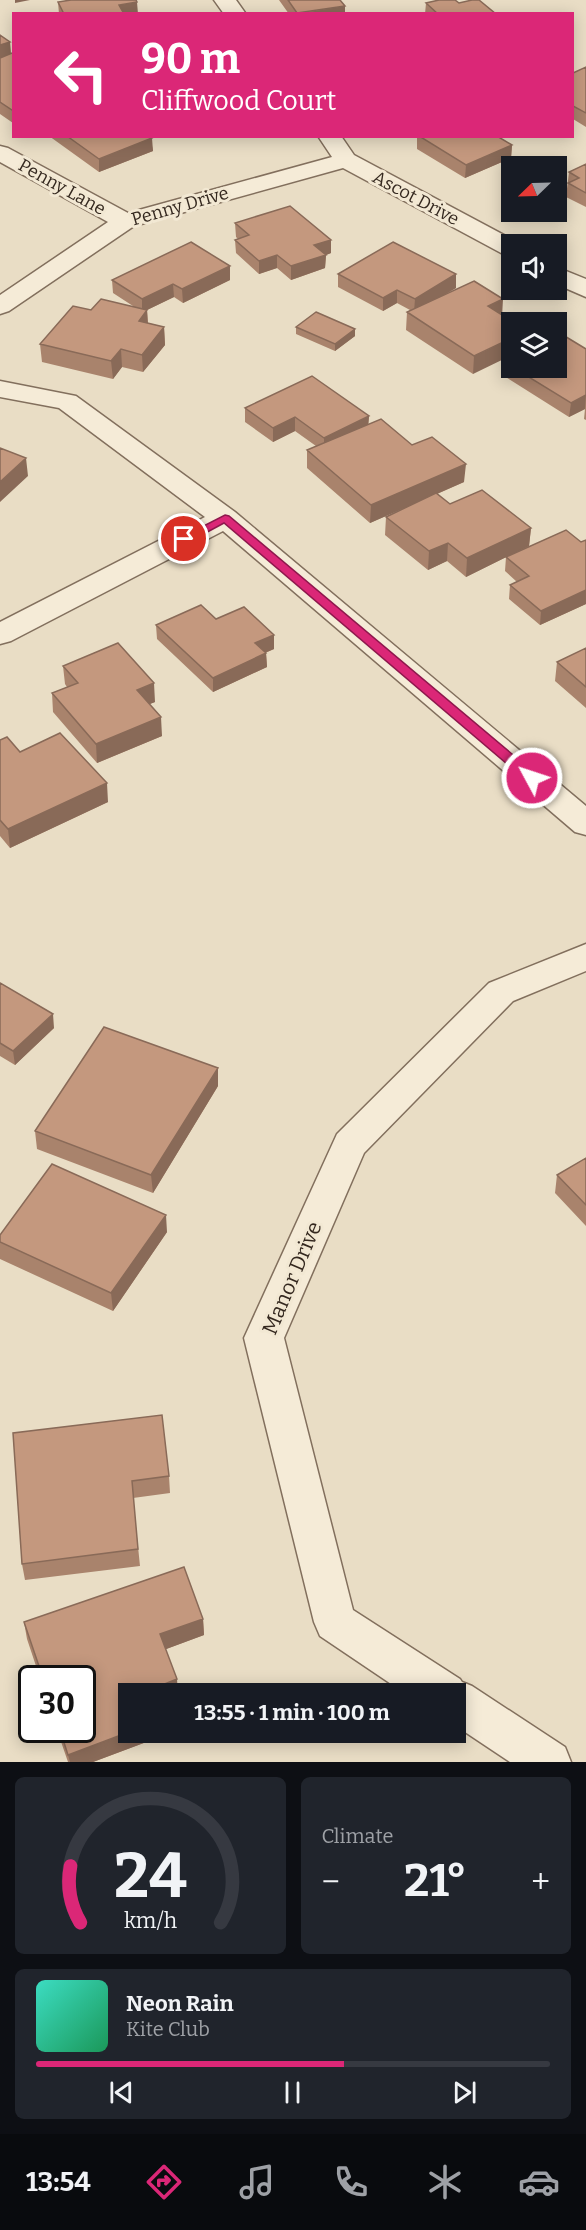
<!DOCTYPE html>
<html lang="en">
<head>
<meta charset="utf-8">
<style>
  :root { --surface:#171b24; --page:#20242c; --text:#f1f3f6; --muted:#9ea1a6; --line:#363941; --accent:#db2777 }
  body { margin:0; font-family:Bitter,serif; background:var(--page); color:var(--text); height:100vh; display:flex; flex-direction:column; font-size:22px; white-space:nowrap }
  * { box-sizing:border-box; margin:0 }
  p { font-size:20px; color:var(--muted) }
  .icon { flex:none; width:33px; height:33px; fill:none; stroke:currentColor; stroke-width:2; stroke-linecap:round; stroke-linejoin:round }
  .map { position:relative; height:1762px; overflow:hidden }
  .drawer { display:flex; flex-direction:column; gap:15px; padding:15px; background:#0d0f14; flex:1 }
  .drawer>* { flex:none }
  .guide { position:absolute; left:12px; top:12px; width:562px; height:126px; border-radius:0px; box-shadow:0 3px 15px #0003; background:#db2777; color:#fff; overflow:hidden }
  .needle { width:39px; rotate:247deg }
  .controls { position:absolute; left:501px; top:156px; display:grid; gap:12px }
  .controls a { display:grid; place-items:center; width:66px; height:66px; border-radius:0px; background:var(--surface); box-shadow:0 3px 15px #0003; font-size:30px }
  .speed { position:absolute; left:18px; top:1665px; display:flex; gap:12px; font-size:30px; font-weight:700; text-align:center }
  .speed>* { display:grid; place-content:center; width:78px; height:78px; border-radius:50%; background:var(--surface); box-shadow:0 3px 15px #0003; line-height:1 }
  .speed .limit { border:3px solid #111; border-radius:9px; background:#fff; color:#111 }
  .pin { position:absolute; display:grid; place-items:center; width:51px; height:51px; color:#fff; margin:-26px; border:3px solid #fff; border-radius:50%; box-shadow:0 2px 6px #0007 }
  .me { position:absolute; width:66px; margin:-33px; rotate:310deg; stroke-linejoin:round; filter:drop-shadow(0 0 4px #0008) }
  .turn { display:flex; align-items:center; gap:21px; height:126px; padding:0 30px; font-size:27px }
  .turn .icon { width:78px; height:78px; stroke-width:2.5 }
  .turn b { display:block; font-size:42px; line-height:51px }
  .big { font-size:45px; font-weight:700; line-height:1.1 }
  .drawer .card { flex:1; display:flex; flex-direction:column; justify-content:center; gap:9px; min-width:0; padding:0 21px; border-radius:9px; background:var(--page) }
  .drawer .dial { align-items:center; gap:0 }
  .dial svg { height:156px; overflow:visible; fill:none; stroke:var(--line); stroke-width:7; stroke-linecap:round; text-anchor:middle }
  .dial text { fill:var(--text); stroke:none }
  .song { display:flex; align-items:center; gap:18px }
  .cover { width:72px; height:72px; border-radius:9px; background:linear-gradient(135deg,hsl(170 70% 55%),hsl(150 70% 35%)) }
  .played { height:6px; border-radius:3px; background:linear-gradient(90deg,var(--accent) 60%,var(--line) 60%) }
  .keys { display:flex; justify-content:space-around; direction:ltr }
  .heat { display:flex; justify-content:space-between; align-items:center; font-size:33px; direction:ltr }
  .drawer .tiles { flex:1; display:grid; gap:15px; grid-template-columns:1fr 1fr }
  .card:last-child { grid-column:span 2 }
  .trip { position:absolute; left:118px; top:1683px; width:348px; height:60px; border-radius:0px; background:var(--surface); box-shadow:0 3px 15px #0003; font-weight:700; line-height:60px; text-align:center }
  .dock { display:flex; height:96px; justify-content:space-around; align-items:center; background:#090b0e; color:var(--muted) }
  .dock .icon { width:42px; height:42px }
  .dock .selected { color:var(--accent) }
  .dock b { font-size:27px; color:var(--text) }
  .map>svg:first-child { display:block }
</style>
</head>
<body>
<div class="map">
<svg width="586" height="1762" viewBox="0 0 586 1762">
  <rect width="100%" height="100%" fill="#e9ddc5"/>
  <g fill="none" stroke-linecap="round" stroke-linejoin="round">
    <!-- minor casing -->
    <g stroke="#826f5d" stroke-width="3">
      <path id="minor" d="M214,0H236L246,14H224Z
        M318,136H341L354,155L521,244H512V256L503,254L343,168L134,226L9,311L0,314V295L108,222L0,162V146L8,148L128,213L332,157Z
        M556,267L586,279V297L556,284Z
        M0,381L76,396L235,512L586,806V835L575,832L223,531L11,641L0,644V622L205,517L59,408L0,397Z
        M586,944V971L513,1001L364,1153L284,1338L353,1610L460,1679L462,1682L472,1686L565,1747L571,1762H510L456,1726V1694H406L320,1636L314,1622L244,1338L337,1134L489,983Z"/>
    </g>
    <!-- minor -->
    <use href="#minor" fill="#f5ebd7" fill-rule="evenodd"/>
  </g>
  <!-- wall -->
  <path fill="#a9836c" d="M279,0H340L345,6V14H289Z
    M58,2L138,14H59Z
    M426,3H459L496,14H425Z
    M0,35L10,42L13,123L0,114Z
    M586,67V127L573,119V73Z
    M49,136H150L153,151L99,172Z
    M417,136H497L512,145L511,158L465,178L417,149Z
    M586,164V207L566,197L569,172Z
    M235,223L331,240V253L326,255L325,268L291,280L277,268L259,274L236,253L235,240L238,239L236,237Z
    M230,266V280L183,303L174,297L147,310L148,323L164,327L165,345L143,372L122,367L113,379L42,362L40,344L91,310L133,306L113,293L112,280Z
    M338,274H456V288L444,295L503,299L473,374L406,330L407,312L410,310L397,303L383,311L338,287Z
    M296,327L355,329V336L335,351L296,334Z
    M586,349V420L584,419L585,409L569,417L501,374L502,360L512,355V368H556Z
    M245,408L369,416L368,424L412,445L464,482L437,494L450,504L531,528L529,546L581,542L586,540V604L540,625L509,599L510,585L517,582L505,571L506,557L466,577L447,561L428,570L385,535L386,517L406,507L370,523L307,468V450L316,446L295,431L273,442L245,422Z
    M216,619L274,635V649L265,653H266L267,667L213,692L157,639L156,625Z
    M586,648V708L555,681L557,662Z
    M63,666L155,702L149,704L162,736L97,763L53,712L52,693L67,687L65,684Z
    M0,740L108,802L10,848L0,836Z
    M0,983L54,1028L15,1065L0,1056Z
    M218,1086L153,1193L37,1149L35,1131Z
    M586,1158V1226L555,1193L557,1175Z
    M167,1232L113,1311L0,1259V1235Z
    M13,1433L169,1476L170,1493L133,1498L140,1566L25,1580L22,1564Z
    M203,1619L204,1635L166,1649L129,1694V1732H156L157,1738L93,1762H68L57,1730H82V1678H40L27,1639L24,1622Z"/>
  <!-- shaded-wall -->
  <path fill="#896a58" d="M15,0H30L15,3Z
    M137,2L138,14H119V5Z
    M345,6V14H297Z
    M10,42L11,54L0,59V45Z
    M12,110H14L13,123Z
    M152,138L153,151L99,172V159Z
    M512,145L511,158L465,178L466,165Z
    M331,240V253L326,255L325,268L291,280V266L314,245Z
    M277,255V268L259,274V261Z
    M230,266V280L183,303L182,289Z
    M456,274V288L414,312L415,299Z
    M173,284L174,297L147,310L148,327L139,321L142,312V299Z
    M397,290V303L383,311V298Z
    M503,299L502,317L488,306Z
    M164,327L165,345L143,372L142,355Z
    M355,329V336L335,351V344Z
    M512,338V355L473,374L474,356Z
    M121,349L122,367L113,379L111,361Z
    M586,395L585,409L569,417L571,403Z
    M369,416L368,430L324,451V438Z
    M295,417V431L273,442V428Z
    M26,458L28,476L0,502V482Z
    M466,464L464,482L370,523L371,505Z
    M531,528L529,546L466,577L467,558Z
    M448,543L447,561L428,570L429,551Z
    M586,590V604L540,625L541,611Z
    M274,635V649L255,657V643Z
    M266,653L267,667L213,692V678Z
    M154,683L155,702L138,709L137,690Z
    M161,717L162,736L97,763L96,744Z
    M107,783L108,802L10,848L8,829Z
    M53,1014L54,1028L15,1065L13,1051Z
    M218,1068V1086L153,1193L151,1175Z
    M166,1215L167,1232L113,1311L111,1293Z
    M203,1619L204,1635L161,1651L160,1634Z
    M177,1679L178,1694H145V1692Z
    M129,1732H156L157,1738L93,1762H70L68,1755Z"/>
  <!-- building -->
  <path fill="#c4987e" stroke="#896a58" stroke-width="1.5" d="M71,0H136L137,2L119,5L124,14H64L58,2Z
    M288,0H340L345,6L297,13Z
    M439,0H455L459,3L472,0H479L496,14H438L426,3Z
    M0,35L10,42L0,45Z
    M12,53L14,54V110H12L0,102V58Z
    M586,67V113L573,106V73Z
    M67,136H150L152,138L99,159Z
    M419,136H497L512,145L466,165Z
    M586,164V193L568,183L579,178L569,172Z
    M290,206L331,240L314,245L326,255L291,266L277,255L259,261L235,240L249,235L235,223Z
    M191,242L230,266L182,289L173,284L142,299L112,280Z
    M393,242L456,274L415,299L397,290L383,298L338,274Z
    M474,281L503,299L488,306L513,322H512V338L474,356L407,312Z
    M101,299L147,310L139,321L164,327L142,355L121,349L111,361L40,344L73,306L91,310Z
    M316,312L355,329L335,344L296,327Z
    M558,332L586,349V395L571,403L514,368H556V333Z
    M512,355V366L502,360Z
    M312,376L369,416L324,438L295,417L273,428L245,408Z
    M381,419L412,445L432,437L466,464L371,505L307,450Z
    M0,448L26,458L0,482Z
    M482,490L531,528L467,558L448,543L429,551L386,517L436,493L450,504Z
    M566,530L581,542L586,540V590L541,611L510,585L529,576L506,557Z
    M201,605L216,619L244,607L274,635L255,643L266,653L213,678L156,625Z
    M118,643L154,683L137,690L161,717L96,744L52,693L78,683L63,666Z
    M586,648V687L557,662Z
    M60,733L107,783L8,829L0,820V740L7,737L20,752Z
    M0,983L53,1014L13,1051L0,1043Z
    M104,1027L218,1068L151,1175L35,1131Z
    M586,1158V1205L557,1175Z
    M52,1164L166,1215L111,1293L0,1242V1235Z
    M162,1415L169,1476L132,1481L138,1549L22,1564L13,1433Z
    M184,1567L203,1619L160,1634L177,1679L145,1692L146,1694H129V1732L68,1755L60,1730H82V1678H43L24,1622Z"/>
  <!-- route -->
  <path fill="#db2777" stroke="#8e194d" stroke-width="1.5" d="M225,515L229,516L537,775L538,778L537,781H527L224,523L189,542H180L178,539Z"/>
  <g text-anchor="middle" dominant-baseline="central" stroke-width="6" stroke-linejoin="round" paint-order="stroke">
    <!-- far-street labels -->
    <g font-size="18" fill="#34281f" stroke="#f2e8d3">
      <text transform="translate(62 187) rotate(29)">Penny Lane</text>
      <text transform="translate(416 198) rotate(28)">Ascot Drive</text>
      <text transform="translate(180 206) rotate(-16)">Penny Drive</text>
    </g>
    <!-- street labels -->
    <g font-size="21" fill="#34281f" stroke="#f2e8d3">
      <text transform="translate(292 1278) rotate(-67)">Manor Drive</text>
    </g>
  </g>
</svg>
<div class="controls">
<a><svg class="needle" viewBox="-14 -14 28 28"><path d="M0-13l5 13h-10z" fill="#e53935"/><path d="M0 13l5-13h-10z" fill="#9ea1a6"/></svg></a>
<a><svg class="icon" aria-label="sound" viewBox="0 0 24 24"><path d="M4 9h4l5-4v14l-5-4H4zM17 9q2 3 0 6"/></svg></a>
<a><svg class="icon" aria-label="layers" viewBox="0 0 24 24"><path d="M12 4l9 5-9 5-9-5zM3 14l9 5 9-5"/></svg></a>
</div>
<div class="speed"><div class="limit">30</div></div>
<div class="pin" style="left:184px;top:539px;background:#d93025"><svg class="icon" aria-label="arrive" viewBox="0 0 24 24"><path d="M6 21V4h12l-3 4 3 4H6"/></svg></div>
<svg class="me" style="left:532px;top:778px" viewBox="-20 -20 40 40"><circle r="17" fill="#db2777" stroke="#fff" stroke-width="3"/><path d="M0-11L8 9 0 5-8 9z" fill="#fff"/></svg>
<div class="trip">13:55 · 1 min · 100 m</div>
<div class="guide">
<div class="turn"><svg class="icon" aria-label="left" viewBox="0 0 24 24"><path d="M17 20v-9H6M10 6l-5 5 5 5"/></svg><div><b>90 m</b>Cliffwood Court</div></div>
</div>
</div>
<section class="drawer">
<div class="tiles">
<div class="card dial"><svg viewBox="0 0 100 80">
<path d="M14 69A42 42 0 1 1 86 69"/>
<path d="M14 69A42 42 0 0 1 9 40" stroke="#db2777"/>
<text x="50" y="56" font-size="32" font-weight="700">24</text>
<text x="50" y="72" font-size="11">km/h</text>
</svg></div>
<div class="card"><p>Climate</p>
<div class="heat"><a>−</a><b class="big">21°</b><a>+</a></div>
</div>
<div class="card">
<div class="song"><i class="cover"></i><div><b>Neon Rain</b><p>Kite Club</p></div></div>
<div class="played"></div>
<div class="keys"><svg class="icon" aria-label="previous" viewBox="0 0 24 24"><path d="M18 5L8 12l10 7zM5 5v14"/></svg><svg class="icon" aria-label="pause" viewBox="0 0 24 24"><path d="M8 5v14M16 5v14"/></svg><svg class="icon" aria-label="next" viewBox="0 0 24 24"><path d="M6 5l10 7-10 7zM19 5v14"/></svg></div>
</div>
</div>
</section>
<nav class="dock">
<b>13:54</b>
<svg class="icon selected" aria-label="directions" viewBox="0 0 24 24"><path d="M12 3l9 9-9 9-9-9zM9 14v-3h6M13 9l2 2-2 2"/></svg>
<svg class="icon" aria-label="music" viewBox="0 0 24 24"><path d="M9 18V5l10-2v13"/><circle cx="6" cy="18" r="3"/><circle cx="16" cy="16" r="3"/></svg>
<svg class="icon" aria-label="phone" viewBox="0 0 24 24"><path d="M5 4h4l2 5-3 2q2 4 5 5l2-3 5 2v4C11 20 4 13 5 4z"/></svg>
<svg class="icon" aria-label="climate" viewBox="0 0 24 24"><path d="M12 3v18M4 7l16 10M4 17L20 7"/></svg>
<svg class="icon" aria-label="car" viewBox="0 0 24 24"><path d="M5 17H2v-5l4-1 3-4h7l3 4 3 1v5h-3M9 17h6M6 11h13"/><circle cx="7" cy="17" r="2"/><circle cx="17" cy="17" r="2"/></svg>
</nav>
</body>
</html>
